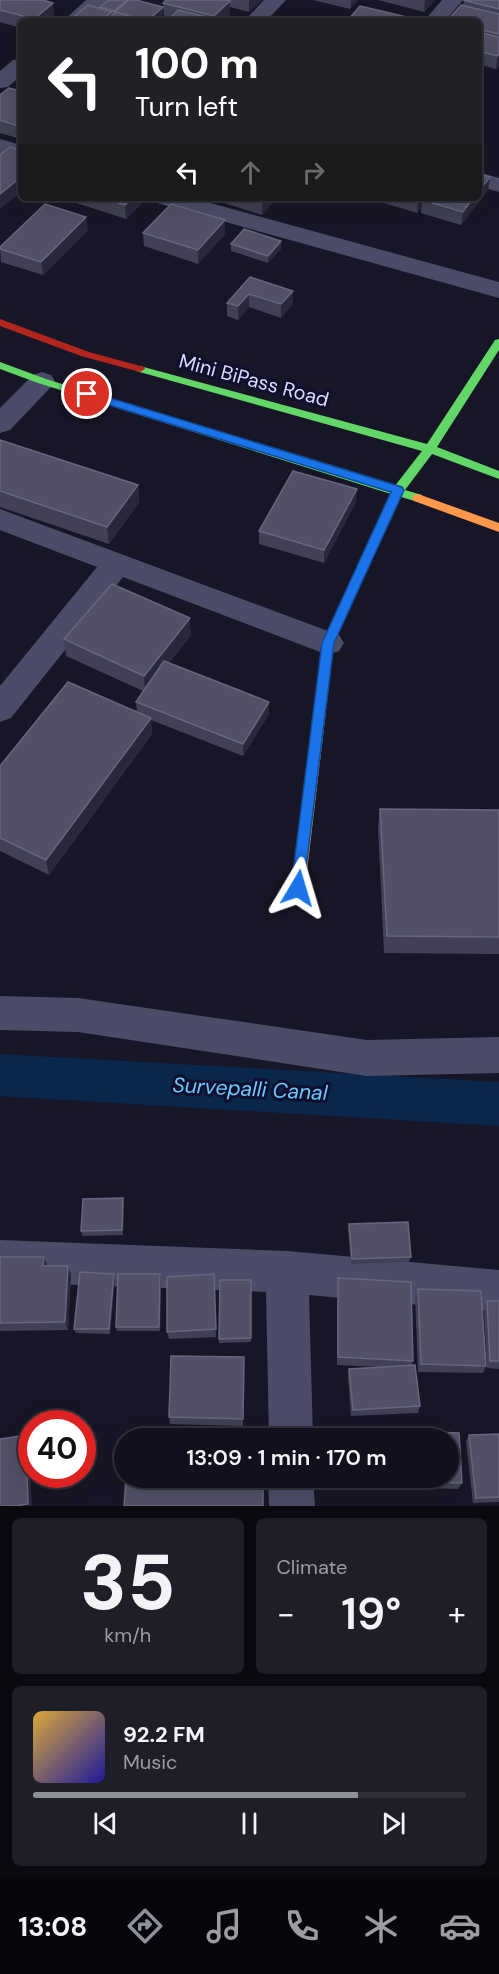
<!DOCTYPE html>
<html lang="en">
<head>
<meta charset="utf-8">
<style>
  :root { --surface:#11101c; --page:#1e1e29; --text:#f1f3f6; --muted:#9c9da3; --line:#30303b; --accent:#8c9099 }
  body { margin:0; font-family:"DM Sans",sans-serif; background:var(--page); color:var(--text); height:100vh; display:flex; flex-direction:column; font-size:22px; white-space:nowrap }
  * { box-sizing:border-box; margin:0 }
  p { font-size:20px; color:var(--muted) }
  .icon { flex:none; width:33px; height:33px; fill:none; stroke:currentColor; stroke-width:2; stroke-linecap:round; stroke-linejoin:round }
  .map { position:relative; height:1506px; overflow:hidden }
  .details { display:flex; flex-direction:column; gap:12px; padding:12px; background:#09090f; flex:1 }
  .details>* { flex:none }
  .banner { position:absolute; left:18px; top:18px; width:464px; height:183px; border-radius:9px; box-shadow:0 6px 24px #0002,0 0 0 2px var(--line); background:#202124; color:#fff; overflow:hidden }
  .speed { position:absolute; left:18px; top:1410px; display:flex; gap:12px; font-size:30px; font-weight:700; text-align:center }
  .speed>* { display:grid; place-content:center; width:78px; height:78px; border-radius:50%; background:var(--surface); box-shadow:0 6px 24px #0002,0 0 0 2px var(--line); line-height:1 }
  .speed .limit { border:9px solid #d22; background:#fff; color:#111 }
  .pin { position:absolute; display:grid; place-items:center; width:51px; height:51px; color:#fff; margin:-26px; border:3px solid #fff; border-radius:50%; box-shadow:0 2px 6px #0007 }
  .me { position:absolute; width:66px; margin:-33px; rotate:7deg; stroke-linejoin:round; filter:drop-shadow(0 0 4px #0008) }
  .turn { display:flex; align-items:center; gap:21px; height:126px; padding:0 18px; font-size:27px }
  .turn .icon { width:78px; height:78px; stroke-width:2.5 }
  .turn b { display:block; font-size:42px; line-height:51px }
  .lanes { display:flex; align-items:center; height:57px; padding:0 18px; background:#0003; justify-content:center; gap:30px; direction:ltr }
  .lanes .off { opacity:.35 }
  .big { font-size:45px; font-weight:600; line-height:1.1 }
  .details .card { flex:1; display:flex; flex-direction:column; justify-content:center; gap:9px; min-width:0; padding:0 21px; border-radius:9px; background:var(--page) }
  .details .dial { align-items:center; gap:0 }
  .dial b { font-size:78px; line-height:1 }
  .song { display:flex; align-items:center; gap:18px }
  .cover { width:72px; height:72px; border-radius:9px; background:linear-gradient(135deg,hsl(40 70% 55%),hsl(240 70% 35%)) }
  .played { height:6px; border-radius:3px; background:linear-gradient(90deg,var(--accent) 75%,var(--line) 75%) }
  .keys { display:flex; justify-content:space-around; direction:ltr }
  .heat { display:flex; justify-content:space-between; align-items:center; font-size:33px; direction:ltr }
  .details .tiles { flex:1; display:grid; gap:12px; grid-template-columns:1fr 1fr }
  .card:last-child { grid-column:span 2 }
  .trip { position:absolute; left:114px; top:1428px; width:345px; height:60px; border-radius:30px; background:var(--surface); box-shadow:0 6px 24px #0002,0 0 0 2px var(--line); font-weight:600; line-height:60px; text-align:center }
  .dock { display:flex; height:96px; justify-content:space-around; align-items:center; background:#07060b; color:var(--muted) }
  .dock .icon { width:42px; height:42px }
  .dock .current { color:var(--accent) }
  .dock b { font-size:27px; color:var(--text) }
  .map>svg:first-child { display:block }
</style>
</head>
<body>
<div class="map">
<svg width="499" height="1506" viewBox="0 0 499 1506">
  <rect width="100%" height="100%" fill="#171626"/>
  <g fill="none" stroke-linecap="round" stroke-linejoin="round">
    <!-- canal -->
    <path fill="#08274a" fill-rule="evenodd" d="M0,1054L499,1082V1126L0,1096Z"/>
    <!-- street -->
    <path fill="#4b4c67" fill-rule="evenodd" d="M86,0H109L86,21H63Z
      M264,0H286L266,21H244Z
      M442,0H463L445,21H424Z
      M21,59V76L8,87L0,88V71L13,60Z
      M0,139L21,145V160L0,154Z
      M478,172L499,178V192L478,186Z
      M153,198H192L499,282V298L157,203Z
      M42,372L51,375L55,381L51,387L10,430L0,433V408L33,375Z
      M0,509L339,635L344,643L339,651L328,655L123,577L11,718L0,722V686L97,567L0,530Z
      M0,996L78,998L367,1040L499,1037V1073L367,1076L78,1032L0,1030Z
      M0,1240L287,1251L499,1270V1312L309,1295L313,1438H269L266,1292L0,1282Z
      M268,1478H313L315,1506H269Z"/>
    <!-- fast -->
    <path fill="#63d668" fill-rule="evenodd" d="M499,339V350L437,447L499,471V479L432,454L405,490L422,495L424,498L418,502L401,497L334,643L330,677L324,682L318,677L322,643L391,494L38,383L0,369V362L46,379L394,487L422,451L136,371L135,369L140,366L427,444L495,340Z"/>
    <!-- slow -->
    <path fill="#ff974d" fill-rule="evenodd" d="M418,494L499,523V532L414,501L412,498L414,495Z
      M324,672L330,677L305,888L303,892L298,894L293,892L291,888L318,677Z"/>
    <!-- jam -->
    <path fill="#b3261e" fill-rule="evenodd" d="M0,319L89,352L144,367L145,369L140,372L81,356L0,326Z"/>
  </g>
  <!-- wall -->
  <path fill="#414054" d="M0,0L53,3L54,16L48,21H21V28L0,22Z
    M166,0H262L249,12L230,7V14L223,21L171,17L164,16L163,3Z
    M313,0H358L350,9Z
    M378,0H435L424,12Z
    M464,0H499V65L496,69L478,64V21L463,5Z
    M128,1L163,14L155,21H69L100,9V7Z
    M21,82V139L0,133V95L20,91L19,84Z
    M490,177L488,190L461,225L421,213V207L417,213L377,201L378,198H478Z
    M64,198H142V203L126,219L64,199Z
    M224,198H277L262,215L224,203Z
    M225,220V234L198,264L144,246L143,233Z
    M88,230L43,275L1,262L0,247Z
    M231,244L281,249L268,263L231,251Z
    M250,277L293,291V304L281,318L249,307L238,320L227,316V303Z
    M0,440L138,485L139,502L109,544L0,507Z
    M356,502L324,563L259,544V531Z
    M191,635L169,663L269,702V714L243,756L151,720L152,734L49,875L0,851V766L137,712L136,702L143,691L66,656L64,639Z
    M380,809L499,810V954L384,953L378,827Z
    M124,1203L123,1235L83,1236L81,1231Z
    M349,1224L411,1257L409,1262L351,1264L348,1229Z
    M0,1257L47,1265V1266L71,1274L68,1330L0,1331Z
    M114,1274L115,1278L110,1334L76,1333L74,1329Z
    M214,1274L216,1337L169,1339L167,1332Z
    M161,1278L160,1331H117L116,1327Z
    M338,1278L413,1361L412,1365L420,1406L418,1413L351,1416L348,1376L349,1369L380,1367L337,1365V1287Z
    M220,1280H251V1342L219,1343Z
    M418,1289L486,1366L483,1373L418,1372L415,1297Z
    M487,1301H499V1369L487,1368L484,1309Z
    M244,1357L243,1426L170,1424L169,1417Z
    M330,1428L459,1433L462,1483L458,1489L329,1485V1478H448V1438H329Z
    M499,1434V1502L473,1503L466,1441L469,1435Z"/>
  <!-- shaded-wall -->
  <path fill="#29283a" d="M249,0H262L249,12Z
    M351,0H358L350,9Z
    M425,0H435L424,12Z
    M230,1V14L222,21H214V16Z
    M53,3L54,16L48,21H34V19Z
    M163,7V14L155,21H147Z
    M112,12V21H101Z
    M499,54V65L496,69L497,56Z
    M21,177V192L0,209V194Z
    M490,177L488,190L461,225L463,212L473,198H478V192Z
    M132,198H142V203L126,219L125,205Z
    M265,198H277L262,215V201Z
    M419,198H428L422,200V207L417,213L418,200Z
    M86,217L88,230L43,275L41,262Z
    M225,220V234L198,264V250Z
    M281,241V249L268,263V256Z
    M293,291V304L281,318V304Z
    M249,294V307L238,320V306Z
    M138,485L139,502L109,544L107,527Z
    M357,489L356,502L324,563V550Z
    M190,618L191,635L145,692L144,676Z
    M269,702V714L243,756V744Z
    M151,718L152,734L49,875L46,860Z
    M123,1198L124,1203L123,1235L122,1230Z
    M44,1257L47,1265L46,1275L43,1266Z
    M68,1266L71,1274L68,1330L65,1322Z
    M114,1274L115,1278L110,1334L109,1329Z
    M160,1274L161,1278L160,1331L159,1327Z
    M26,1435L29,1442L32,1506H29L28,1504Z"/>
  <!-- building -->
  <path fill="#515066" stroke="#67667e" stroke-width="1.5" d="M0,0H43L53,3L34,19L0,10Z
    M109,0H127L114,11L100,7Z
    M129,0H136L163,7L147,21L115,12Z
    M166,0H225L230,1L214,16L163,3Z
    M463,0H499V9Z
    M88,5L112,12L101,21H69Z
    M461,5L499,14V34L478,29V21H447Z
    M360,6L415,19L413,21H347Z
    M178,10L223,21H167Z
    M116,12L140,19L138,21H105Z
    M478,32L499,37V54L497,56L478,51Z
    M9,88L21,91V127L0,120V95Z
    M10,147L21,151V177L0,194V155Z
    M478,174L490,177L478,192Z
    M102,198H132L125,205Z
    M251,198H265L262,201Z
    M424,198H473L463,212L422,200Z
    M45,204L86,217L41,262L0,249V247Z
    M171,204L225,220L198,250L143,233Z
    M244,229L281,241L268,256L231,244Z
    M250,277L293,291L281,304L249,294L238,306L227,303Z
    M0,440L138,485L107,527L0,491Z
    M293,471L357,489L324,550L259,531Z
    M112,584L190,618L144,676L64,639Z
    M164,661L269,702L243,744L136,702Z
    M68,682L151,718L46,860L0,838V766Z
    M380,809L499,810V937L387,936Z
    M123,1198L122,1230L81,1231L83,1199Z
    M408,1222L411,1257L352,1259L349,1224Z
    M0,1257H44L43,1266H68L65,1322L0,1323Z
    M80,1272L114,1274L109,1329H74Z
    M118,1274H160L159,1327H116Z
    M214,1274L216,1329L167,1332V1277Z
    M338,1278L411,1282L413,1361L338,1357Z
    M220,1280H251V1338L219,1339Z
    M418,1289L481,1291L486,1366L421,1364Z
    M487,1301H499V1361H490Z
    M171,1356L244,1357L243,1419L169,1417Z
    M415,1365L420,1406L353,1410L349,1369Z
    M330,1428L459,1433L462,1483L331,1479V1478H448V1438H330Z
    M499,1434V1497L476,1498L469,1435Z
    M26,1435L28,1504L16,1506H0V1439Z
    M126,1478H263V1506H124Z"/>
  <!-- route -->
  <path fill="#1a73e8" stroke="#114b97" stroke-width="1.5" d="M87,391L402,487L404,490L334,643L303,892H293L291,888L322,643L391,492L83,397L81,394Z"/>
  <g text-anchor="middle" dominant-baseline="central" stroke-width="6" stroke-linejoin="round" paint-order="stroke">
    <!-- street labels -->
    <g font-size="20" fill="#dbdbff" stroke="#110f2d">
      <text transform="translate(254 380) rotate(15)">Mini BiPass Road</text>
    </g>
    <!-- water labels -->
    <g font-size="21" font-style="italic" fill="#69caff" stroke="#110f2d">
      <text transform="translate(250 1089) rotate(3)">Survepalli Canal</text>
    </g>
  </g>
</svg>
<div class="speed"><div class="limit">40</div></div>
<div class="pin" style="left:87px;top:394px;background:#d93025"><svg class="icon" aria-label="arrive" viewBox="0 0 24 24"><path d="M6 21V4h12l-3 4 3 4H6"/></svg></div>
<svg class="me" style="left:298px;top:888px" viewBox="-20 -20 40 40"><path d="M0-17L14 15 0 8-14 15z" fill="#1a73e8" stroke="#fff" stroke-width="4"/></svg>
<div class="trip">13:09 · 1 min · 170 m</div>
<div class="banner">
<div class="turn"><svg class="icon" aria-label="left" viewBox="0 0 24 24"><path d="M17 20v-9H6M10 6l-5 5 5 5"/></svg><div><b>100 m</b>Turn left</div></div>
<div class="lanes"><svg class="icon" aria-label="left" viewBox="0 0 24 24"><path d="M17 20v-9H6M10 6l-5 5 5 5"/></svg><svg class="icon off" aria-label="ahead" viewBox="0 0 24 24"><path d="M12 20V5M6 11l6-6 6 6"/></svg><svg class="icon off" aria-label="right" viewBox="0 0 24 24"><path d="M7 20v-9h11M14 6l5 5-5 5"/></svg></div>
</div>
</div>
<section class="details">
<div class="tiles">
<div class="card dial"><b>35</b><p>km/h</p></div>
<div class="card"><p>Climate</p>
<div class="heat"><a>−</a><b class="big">19°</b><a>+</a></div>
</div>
<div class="card">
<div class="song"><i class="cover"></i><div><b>92.2 FM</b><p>Music</p></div></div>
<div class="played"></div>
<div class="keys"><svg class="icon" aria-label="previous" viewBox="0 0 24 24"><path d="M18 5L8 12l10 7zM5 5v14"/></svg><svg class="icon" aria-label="pause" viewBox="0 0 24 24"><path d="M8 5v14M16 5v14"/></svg><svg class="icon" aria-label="next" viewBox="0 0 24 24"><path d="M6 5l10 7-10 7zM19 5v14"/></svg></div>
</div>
</div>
</section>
<nav class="dock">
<b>13:08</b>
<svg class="icon current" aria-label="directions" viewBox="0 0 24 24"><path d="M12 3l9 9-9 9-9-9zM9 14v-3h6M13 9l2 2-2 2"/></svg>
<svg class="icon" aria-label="music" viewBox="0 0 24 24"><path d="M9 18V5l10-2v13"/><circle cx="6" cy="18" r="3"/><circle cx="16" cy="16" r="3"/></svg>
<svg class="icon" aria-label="phone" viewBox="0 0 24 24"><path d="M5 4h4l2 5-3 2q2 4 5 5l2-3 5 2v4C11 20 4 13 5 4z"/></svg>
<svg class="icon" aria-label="climate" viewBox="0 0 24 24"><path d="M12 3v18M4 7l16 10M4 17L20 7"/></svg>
<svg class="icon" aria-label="car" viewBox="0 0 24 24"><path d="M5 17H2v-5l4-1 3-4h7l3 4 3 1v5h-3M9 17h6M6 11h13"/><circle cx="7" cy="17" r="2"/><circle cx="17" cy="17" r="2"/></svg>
</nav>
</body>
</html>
